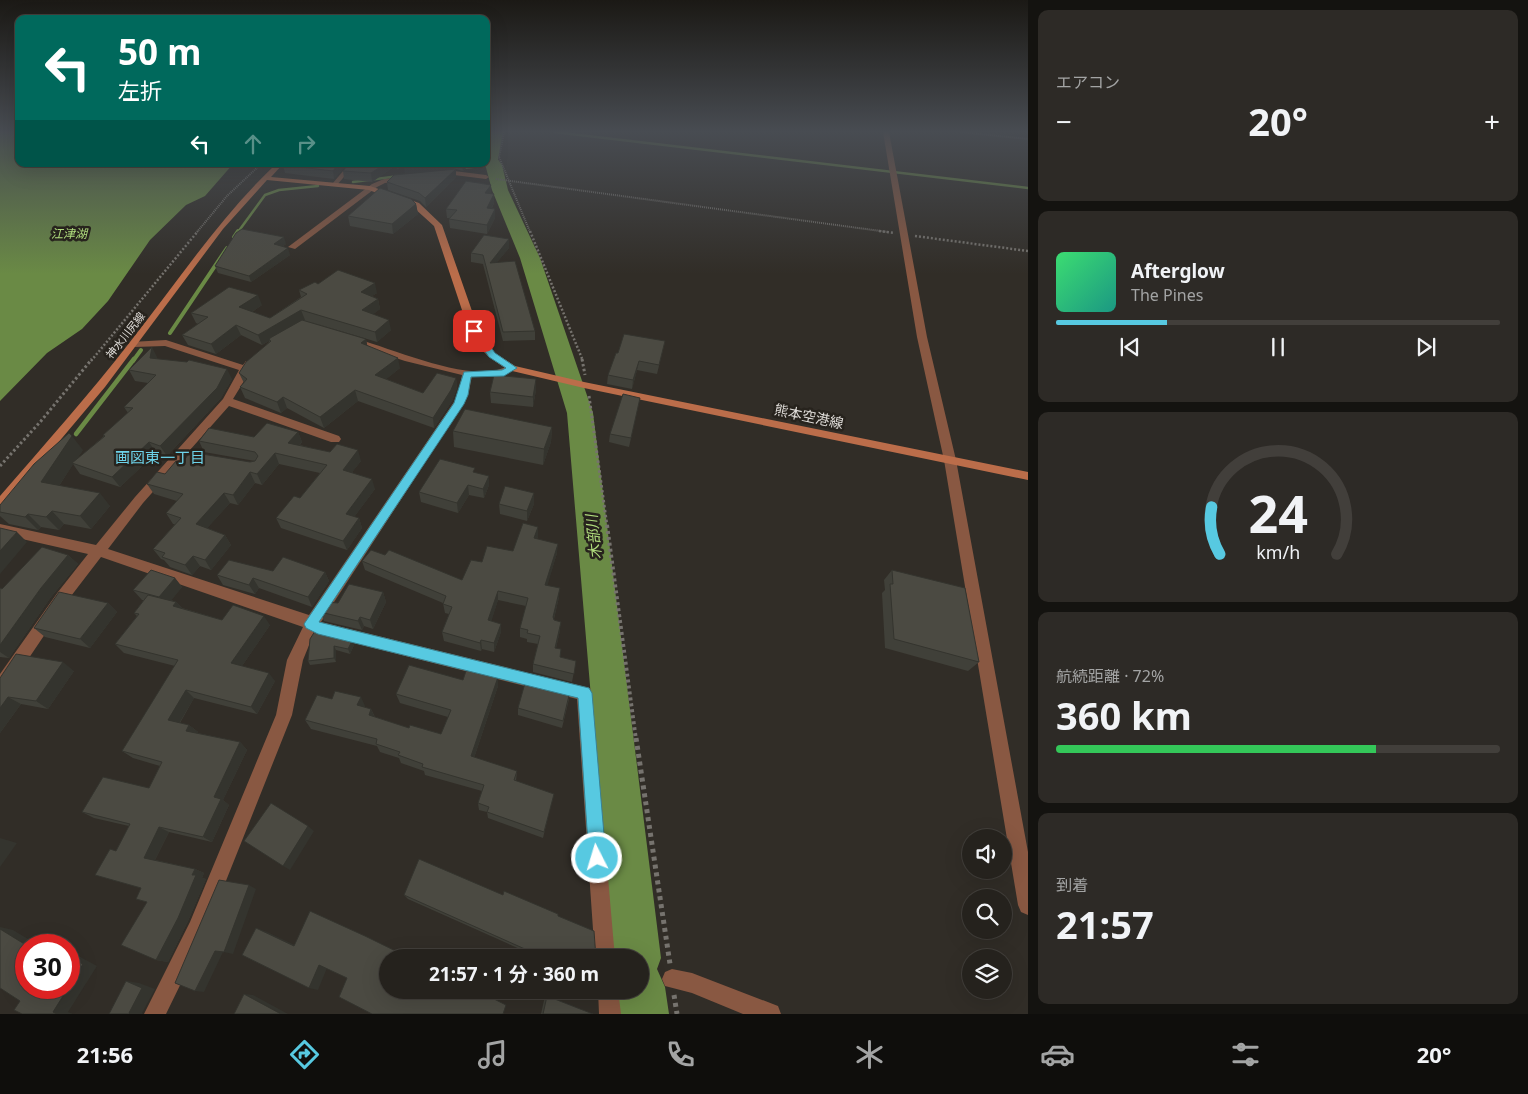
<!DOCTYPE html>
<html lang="ja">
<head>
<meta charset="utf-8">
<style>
  :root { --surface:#25221d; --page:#2d2a26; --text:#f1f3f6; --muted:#a3a4a4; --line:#423f3b; --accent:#57c9e1 }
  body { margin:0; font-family:"Noto Sans","Noto Sans JP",sans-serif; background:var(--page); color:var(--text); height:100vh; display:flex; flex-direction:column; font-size:19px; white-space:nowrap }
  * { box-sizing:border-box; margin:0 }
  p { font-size:16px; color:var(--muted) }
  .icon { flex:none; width:28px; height:28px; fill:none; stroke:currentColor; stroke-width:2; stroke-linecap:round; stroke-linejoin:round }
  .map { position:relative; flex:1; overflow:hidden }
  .details { display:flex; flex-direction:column; gap:10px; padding:10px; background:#141310; width:500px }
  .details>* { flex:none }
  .banner { position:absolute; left:15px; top:15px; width:475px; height:152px; border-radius:10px; box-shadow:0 5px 20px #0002,0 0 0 1px var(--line); background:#00695c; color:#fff; overflow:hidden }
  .buttons { position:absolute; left:962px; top:829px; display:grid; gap:10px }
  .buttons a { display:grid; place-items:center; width:50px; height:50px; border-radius:50%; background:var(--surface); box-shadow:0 5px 20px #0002,0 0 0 1px var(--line); font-size:25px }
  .speed { position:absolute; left:15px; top:934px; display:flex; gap:10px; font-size:25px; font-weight:700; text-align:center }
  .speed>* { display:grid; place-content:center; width:65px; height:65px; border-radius:50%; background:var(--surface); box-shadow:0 5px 20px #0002,0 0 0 1px var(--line); line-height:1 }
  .speed .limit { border:8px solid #d22; background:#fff; color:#111 }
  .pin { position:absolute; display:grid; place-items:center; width:42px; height:42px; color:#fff; margin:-21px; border-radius:10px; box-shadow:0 2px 8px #0006 }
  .me { position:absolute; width:55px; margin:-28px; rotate:355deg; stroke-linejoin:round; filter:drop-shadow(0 0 4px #0008) }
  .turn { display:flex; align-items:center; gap:18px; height:105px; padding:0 20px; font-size:22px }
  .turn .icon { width:65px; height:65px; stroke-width:2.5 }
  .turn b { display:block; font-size:35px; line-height:42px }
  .lanes { display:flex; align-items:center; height:48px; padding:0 20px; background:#0003; justify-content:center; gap:25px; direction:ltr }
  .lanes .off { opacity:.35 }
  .big { font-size:38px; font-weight:700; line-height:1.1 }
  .details .tile { flex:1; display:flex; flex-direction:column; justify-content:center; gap:8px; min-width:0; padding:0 18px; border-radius:10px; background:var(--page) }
  .details .dial { align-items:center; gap:0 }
  .dial svg { height:130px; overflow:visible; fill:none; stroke:var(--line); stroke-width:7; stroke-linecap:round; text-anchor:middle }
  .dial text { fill:var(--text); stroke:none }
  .song { display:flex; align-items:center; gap:15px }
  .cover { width:60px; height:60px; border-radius:8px; background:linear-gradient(135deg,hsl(140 70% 55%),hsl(170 70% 35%)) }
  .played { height:5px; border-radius:2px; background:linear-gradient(90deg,var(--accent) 25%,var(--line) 25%) }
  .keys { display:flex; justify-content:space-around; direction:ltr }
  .heat { display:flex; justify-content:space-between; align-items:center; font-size:28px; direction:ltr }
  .charge { height:8px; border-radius:4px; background:linear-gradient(90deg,#34c759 72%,var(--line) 0) }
  .trip { position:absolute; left:379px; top:949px; width:270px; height:50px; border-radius:25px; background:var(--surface); box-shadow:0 5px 20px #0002,0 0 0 1px var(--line); font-weight:700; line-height:50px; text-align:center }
  .tab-bar { display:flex; height:80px; justify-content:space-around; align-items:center; background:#0f0e0c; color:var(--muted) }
  .tab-bar .icon { width:35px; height:35px }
  .tab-bar .selected { color:var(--accent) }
  .tab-bar b { font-size:22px; color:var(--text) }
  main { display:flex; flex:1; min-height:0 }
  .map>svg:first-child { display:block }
</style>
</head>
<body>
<main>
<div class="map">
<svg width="1028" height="1014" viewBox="0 0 1028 1014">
  <rect width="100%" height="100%" fill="#312d27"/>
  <!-- water -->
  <path fill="#6a8a45" d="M0,132H19V164H233L205,196L186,205L150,240L108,301L82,329L47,353L0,401Z
    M491,132H503L498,159L486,160Z"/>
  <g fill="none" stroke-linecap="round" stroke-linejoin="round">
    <!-- stream-far2 -->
    <path stroke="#6a8a45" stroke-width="2.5" d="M554,132L1028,188
      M460,168L494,165
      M353,182L399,176
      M238,232L265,195L279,190L318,186"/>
    <!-- stream-far1 -->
    <path stroke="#6a8a45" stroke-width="4" d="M234,237L238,231
      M170,333L227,248
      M133,361L141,350"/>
    <!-- stream -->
    <path stroke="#6a8a45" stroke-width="4.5" d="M76,434L134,359"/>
    <!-- river -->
    <path fill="#6a8a45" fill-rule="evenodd" d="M489,132H503L497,158L502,165L508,190L540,258L593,413L661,958L657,969L665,987L669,1014H617L615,990H640V958H613L567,413L520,258L492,190L485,164L486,141Z"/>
    <!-- path-far4 -->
    <path stroke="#76736e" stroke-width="2" stroke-dasharray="1 1" stroke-linecap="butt" d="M504,132L499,157L530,232
      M960,132L1028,139
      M496,179L888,232
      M197,232L227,196L261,164"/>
    <!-- path-far3 -->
    <path stroke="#76736e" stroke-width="2.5" stroke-dasharray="2 2" stroke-linecap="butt" d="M530,231L583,361
      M879,231L894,233
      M915,236L1028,251
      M91,361L198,231"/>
    <!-- path-far2 -->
    <path stroke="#76736e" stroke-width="3" stroke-dasharray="2.5 2.5" stroke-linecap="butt" d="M582,359L585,375
      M589,396L607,526
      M0,466L41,421L92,359"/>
    <!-- path-far1 -->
    <path stroke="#76736e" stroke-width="4" stroke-dasharray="3 3" stroke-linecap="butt" d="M607,525L636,740"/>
    <!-- path -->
    <path stroke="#76736e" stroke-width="5" stroke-dasharray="4 4" stroke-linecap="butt" d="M636,738L670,964
      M674,995L677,1014"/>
    <!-- minor -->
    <path fill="#895842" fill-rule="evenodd" d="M883,132H889L927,337L956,460L1028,852V915L1021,912L1018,905L944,460L917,337Z
      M349,164H355L337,185H333V183Z
      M454,171L486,175L489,177L486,179L454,175L439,177L436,175Z
      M404,177L407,179L406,180L385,183L377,187L295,249L288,247L372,184L384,179Z
      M350,337C389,347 458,379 497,370C502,369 507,366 512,365L517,368L498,376H472L468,395L464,403L321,622L590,688L592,693L615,958H595L577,699L314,633L303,660L292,715L204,936L166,1014H144L190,922L276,715L287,660L303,627L101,557L68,600L6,692L0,694V674L58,592L88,554L0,534V524L96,545L135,497L223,399L239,370L165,346L134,347L129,344L131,342L166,340L243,365L246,361H254L255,363L233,399L339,436L341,439L339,442H331L229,406L143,503L108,549L309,615L454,402L458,395L462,375L405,361L347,342V338Z
      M672,969L692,973L778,1006L781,1014H743L692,993L665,986L662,979L665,972Z
      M598,990H618L621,1014H599Z"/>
    <!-- secondary -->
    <path fill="#bb6d4a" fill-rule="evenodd" d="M276,164H283L271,177L370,186L419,203L442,225L479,331L488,345L495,353L515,366L584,382L1028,472V480L584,388L508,370L489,357L481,349L469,331L434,226L413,207L369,190L267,180L223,229L105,387L4,507L0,509V496C44,445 89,395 130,342C178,281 220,217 276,164Z"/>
  </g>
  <!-- wall -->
  <path fill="#404039" d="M347,164L334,179L285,173L283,165Z
    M349,164H403L398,169L395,166L372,182L344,179L343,171Z
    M406,164H470L463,171L456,169V177L426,207L420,201L388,190L387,182L405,174Z
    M491,185V194H494V203L492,208L495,209V218L487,234L450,228L449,219L450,218H447L446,209Z
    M416,204L418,214L393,234L350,226L348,216Z
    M509,239V248L497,262L535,331V340L503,341L483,264L471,262V253Z
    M286,244L282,247L290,255L251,282L218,273L215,266Z
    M318,284L377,293L372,296L378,299L380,309L373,314L391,330L377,342L304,320L366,339L367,345L400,368L386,379L423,393L456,378L457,388L452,401L434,428L358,401L324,428L287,408L281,413L245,398L240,387L244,383L239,373L269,342V341L262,345L241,335L216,354L188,345L182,335L198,324L196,323L191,313L262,305L252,312L270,318L301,297L299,290Z
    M665,341L657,374L637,370L632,389L607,384L608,375L618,353Z
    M157,357V359L232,379L221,398L167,456L156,453L120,487L80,474L73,464L59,486L110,506L91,529L64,524L59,530L41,527L38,530L9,524L0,516V505L83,450L75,461L104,436L103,435L128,413L124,407L148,383L135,381L129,370Z
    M536,390L533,407L491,403L490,392Z
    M640,398L629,447L609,442L610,434Z
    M552,427L551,442L543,465L454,447L453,431Z
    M298,432L302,442L300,445L361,461L352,472L375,489L354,517L359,518L362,528L347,550L281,528L276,518L300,498L320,473L279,464L262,485L255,483L238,505L230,503L207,528L225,535L231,545L211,570L200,566L192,575L170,567L164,560L161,559L153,549L175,524H173L166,513L177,501L154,494L147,484L165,474L183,462H250L255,461L204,452L199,441L254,437Z
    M475,473L489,485L484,498L469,495L458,513L421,502L419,492Z
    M534,493V504L527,521L500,514L499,504Z
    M538,536L537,539L557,553L547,585L559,597L554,619L560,630L556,648L560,657L576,661L572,682L533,672V664L538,644L527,642V639L520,637V628L526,606L498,600L491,621L501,632L494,652L482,649L481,651L444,641L442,632L449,614L445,613L443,603L365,570L362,561L385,555L462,580L482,562L513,551Z
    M68,555L78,564L51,597L9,658L0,657V588L2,589Z
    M892,570L979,662L968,671L885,648L882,593L885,590L884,580Z
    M273,571L325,572L329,581L312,607L259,588L255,594L223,585L217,575Z
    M175,578L182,587L171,600L176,602L182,608L222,620L270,625L242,666L275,681L257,714L194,698L180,723L189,725L198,732L197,733L240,742L247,750L223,800L229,805L212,842L169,832L155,860L195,869L204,873L202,878L206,879L188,921L168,962L156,960L146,902L136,899L141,888L95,875L116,851L129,826L94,818L82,812L149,788L160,766L133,758L122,751L175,666L124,653L115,644L137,616L134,613L144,600H142L133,590Z
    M383,592L386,602L373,629L364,626L362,630L324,621L320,612L338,603Z
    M108,603L117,612L90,648L45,637L34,628Z
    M310,639L354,645L350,654L336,650V662L310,665L308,661Z
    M74,671L48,709L21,704L0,733V678Z
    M498,677V686L474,758L517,771L516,781L552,800L543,838L488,818L487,812L479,810L478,803L482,791L425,775L424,771L401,763L399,758L380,752L377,746L311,729L305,720L332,699L365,706L364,707L371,709L375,717L409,728L441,734L448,717L400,703L396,694L463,680Z
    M569,699L562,728L518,715V708Z
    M404,895H503L558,916L596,958H540L408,899Z
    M545,996H547L593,1014H541Z"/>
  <!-- shaded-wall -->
  <path fill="#34342e" d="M338,164H347L334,179L333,171Z
    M385,164H395V166L372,182L371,173Z
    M397,164H403L398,169Z
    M430,164H453L454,169L405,175L404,167Z
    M462,164H470L463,171Z
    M456,169V177L426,207L425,198Z
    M491,185V194L485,193Z
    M494,194V203L487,217V208Z
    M416,204L418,214L393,234L392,224Z
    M495,209V218L487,234V225Z
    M284,237L286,244L276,251L274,244Z
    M509,239V248L490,271V263Z
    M288,248L290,255L251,282L249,276Z
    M375,283L377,293L363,302L361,292Z
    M258,295L262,305L243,318L239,307Z
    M378,299L380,309L365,321L362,310Z
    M301,310L305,320L269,340V341L262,345L258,335Z
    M389,320L391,330L377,342L375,332Z
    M236,325L241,335L216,354L211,344Z
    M366,339L368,349L361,343Z
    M152,347L157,357L155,368L150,358Z
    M398,358L400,368L378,386L375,375Z
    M639,361L637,370L632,389L633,380Z
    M227,369L232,379L221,398L167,456L160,446Z
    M456,378L457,388L452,401L434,428L433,418Z
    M536,379V390L533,407V397Z
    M355,390L358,401L324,428L320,417Z
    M283,397L287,408L281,413L277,402Z
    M552,427L551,442L543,465L544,449Z
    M298,432L302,442L292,453L288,443Z
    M72,436L83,450L52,496L41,482Z
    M149,442L156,453L120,487L112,477Z
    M358,450L361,461L346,480L343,470Z
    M275,453L279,464L262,485L257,474Z
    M250,472L255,483L238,505L233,495Z
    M489,476V485L484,498L483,489Z
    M372,479L375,489L349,524L346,514Z
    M468,485L469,495L458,513L457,503Z
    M100,493L110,506L91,529L80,516Z
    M224,493L230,503L202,534L196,524Z
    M534,493V504L527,521V511Z
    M52,511L64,524L59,530L46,517Z
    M28,514L41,527L38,530L25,517Z
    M359,518L362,528L347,550L343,541Z
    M538,527V536L534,548V538Z
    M17,532L27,542L0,574V551Z
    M225,535L231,545L211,570L205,560Z
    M558,544L557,553L545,594V585Z
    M68,555L78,564L51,597L9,658L0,652V645L41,588Z
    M193,556L200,566L192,575L185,565Z
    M325,572L329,581L312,607L308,597Z
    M175,578L182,587L167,606L159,597Z
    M253,578L259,588L255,594L249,585Z
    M560,588L559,597L552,626L553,617Z
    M498,591V600L489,629L488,620Z
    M383,592L386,602L373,629L370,620Z
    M176,602L184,611L173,606Z
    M108,603L117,612L90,648L80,639Z
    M264,616L270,625L238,672L231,663Z
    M360,617L364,626L362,630L358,621Z
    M561,622L560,630L554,656L555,648Z
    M501,624V632L494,652V643Z
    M481,640L482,649L481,651L480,643Z
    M352,641L354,645L350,654L348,649Z
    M334,646L336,650V662L334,658Z
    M63,662L74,671L48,709L36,701Z
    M269,673L275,681L257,714L251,707Z
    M498,677V686L472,764L471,756Z
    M186,690L194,698L177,727L168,720Z
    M8,697L21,704L0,733V708Z
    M361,697L365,706L361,714L357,705Z
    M371,709L375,718L369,715Z
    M189,725L198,732L195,738L186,731Z
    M240,742L247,750L223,800L229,805L212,842L203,837L214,797Z
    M308,826L314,831L290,870L283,866Z
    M159,827L169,832L154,862L144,858Z
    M0,838L17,843L0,867Z
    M195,869L204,873L202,878L206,879L188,921L168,962L156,960Z
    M249,885L256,889L233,954L224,952Z
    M0,927L13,930L38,945H26L0,929Z
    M256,928L267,932L303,949L294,946Z
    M69,951L97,966L68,1012L73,1014H57L53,1012L69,988Z
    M215,951L223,952L204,992L195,991Z
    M319,965L327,968L318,990L309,988Z
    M126,981L139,983L155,989L142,1013L143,1014H130L129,1013Z
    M244,994L253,995L288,1014H281Z"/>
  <!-- building -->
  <path fill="#4b4a42" stroke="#34342e" d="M284,164H338L333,171L283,165Z
    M349,164H385L371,173L343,171Z
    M406,164H430L404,167Z
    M456,169L425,198L419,193L387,182L394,175Z
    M466,181L491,185L485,193L494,194L487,208L495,209L487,225L449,219L457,210L446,209Z
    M380,188L411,199L416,204L392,224L348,216Z
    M242,229L284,237L274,244L288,248L249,276L215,266L236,233Z
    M484,235L509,239L490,263L515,261L535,331L503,332L483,255L471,253Z
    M338,270L375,283L361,292L378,299L362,310L389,320L375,332L301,310L258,335L236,325L211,344L182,335L208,317L191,313L229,287L258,295L239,307L270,318L307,294L299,290L315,282L318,284Z
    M302,320L366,339L361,343L398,358L375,375L423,393L437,373L456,378L451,390L433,418L355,390L320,417L283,397L277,402L240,387L247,379L239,373L246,362L271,341L269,340L270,338Z
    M624,334L665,341L659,365L639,361L633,380L608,375L616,353H618Z
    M152,347L150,358L187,362L189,360L227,369L217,388L160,446L149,442L112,477L72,463L105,436L103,435L133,408L124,407L156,375L129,370Z
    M494,375L536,379L533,397L490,392Z
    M623,394L640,398L631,438L610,434Z
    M465,409L552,427L544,449L453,431Z
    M267,423L298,432L288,443L330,452L337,444L358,450L343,470L372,479L346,514L359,518L343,541L276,518L294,496L300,498L327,465L275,453L257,474L250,472L233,495L224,493L196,524L225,535L205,560L193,556L185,565L162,557L165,553L153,549L181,518L166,513L183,494L147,484L157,472L165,474L176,461L183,462L190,452L250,462L255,461L258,456L255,452L199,441L209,428L254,437Z
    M69,433L72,436L41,482L100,493L80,516L52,511L46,517L28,514L25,517L0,512V505L34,464Z
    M440,459L475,468L473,472L489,476L483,489L468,485L457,503L419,492Z
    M505,486L534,493L527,511L499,504Z
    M523,523L538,527L534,538L558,544L545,585L560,588L553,617L554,620L561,622L555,648L561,649L560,657L576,661L574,674L533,664L540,636L527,633L528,630L520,628L528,598L498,591L488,620L501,624L494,643L481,640L480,643L442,632L452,607L443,604L446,596L362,561L371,550L385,555L389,550L462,580L471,560L482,562L487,546L513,551Z
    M0,528L17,532L0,551Z
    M42,547L68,555L41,588L0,645V588L2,589Z
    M283,557L325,572L308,597L253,578L249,585L217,575L229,560L273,571Z
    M151,570L175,578L159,597L133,590Z
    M892,570L965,588L979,662L894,639L890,584H893Z
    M349,584L383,592L370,620L360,617L358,621L320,612L326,602L338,603Z
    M59,592L108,603L80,639L34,628Z
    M148,595L176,602L173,606L222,620L233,605L264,616L231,663L269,673L251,707L186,690L168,720L189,725L186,731L240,742L214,797L221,799L203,837L159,827L144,858L195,869L192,875H196L178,918L156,960L121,945L147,902L136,899L141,888L95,875L110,849L116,851L130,824L82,812L103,777L149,788L162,762L122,751L178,660L115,644L139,614L134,613Z
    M315,631L352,641L348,649L334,646V658L308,661L310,639Z
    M16,654L63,662L36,701L8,697L0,708V678Z
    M409,665L463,680L467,668L498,677L471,756L517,771L514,780L554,794L544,832L487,812L489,807L478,803L484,785L422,767L423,764L398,755L400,752L376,744L377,739L305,720L317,695L332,699L335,691L361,697L357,705L371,709L369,715L409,728L410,725L441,734L451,710L396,694Z
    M529,681L570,691L563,721L518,708L525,683L529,684Z
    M271,803L308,826L283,866L244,841Z
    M419,859L503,895L504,891L558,914V916L594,931L596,958H545L404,895Z
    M219,880L249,885L224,952L215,951L195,991L175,983Z
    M310,911L365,936L410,958H388V990H476L506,1005L503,1014H372L339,997L347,978L319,965L309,988L242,955L256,928L294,946Z
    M0,929L26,945V988H68L53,1012L57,1014H22L14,1010L20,1001L0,988Z
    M69,957L83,964L69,987Z
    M126,981L142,988L129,1013L130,1014H109Z
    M244,994L281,1014H234Z
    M547,996L593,1014H543Z"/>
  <!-- sky -->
  <linearGradient id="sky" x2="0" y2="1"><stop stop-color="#1b1915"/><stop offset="0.48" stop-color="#484c52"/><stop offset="1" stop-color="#484c52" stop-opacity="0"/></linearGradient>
  <rect width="1028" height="274" fill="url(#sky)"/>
  <!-- route -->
  <path fill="#57c9e1" stroke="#398392" d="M471,329H478L495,353L517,368L504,376L471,377L468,395L464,404L319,622L589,688L592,693L606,858L603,864L597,867L591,864L589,858L578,698L318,634L306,628L304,624L454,403L464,372L502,370L506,368L489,357L470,331Z"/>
  <g text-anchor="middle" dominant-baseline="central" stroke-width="5" stroke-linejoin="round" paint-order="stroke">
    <!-- far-street labels -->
    <g font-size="11" fill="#dfdcd8" stroke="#27231d">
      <text transform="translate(125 335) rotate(-52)">神水川尻線</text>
    </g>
    <!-- far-water labels -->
    <g font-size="12" font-style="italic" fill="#b1de7e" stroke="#27231d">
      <text x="69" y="233">江津湖</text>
    </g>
    <!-- street labels -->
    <g font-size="14" fill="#dfdcd8" stroke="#27231d">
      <text transform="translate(809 416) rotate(12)">熊本空港線</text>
    </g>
    <!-- neighbourhood labels -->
    <g font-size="15" fill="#6dd3ea" stroke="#27231d">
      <text x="160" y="457">画図東一丁目</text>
    </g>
    <!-- water labels -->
    <g font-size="15" font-style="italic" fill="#b1de7e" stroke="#27231d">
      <text transform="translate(593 537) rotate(-96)">木部川</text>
    </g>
  </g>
</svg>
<div class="buttons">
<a><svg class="icon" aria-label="sound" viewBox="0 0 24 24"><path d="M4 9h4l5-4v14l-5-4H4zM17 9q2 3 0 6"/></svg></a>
<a><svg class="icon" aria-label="search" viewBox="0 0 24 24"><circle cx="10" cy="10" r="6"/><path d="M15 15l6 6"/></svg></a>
<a><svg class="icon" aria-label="layers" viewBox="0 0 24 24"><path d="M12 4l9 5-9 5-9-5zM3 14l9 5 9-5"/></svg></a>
</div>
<div class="speed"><div class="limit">30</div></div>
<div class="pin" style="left:474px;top:331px;background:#d93025"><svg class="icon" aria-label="arrive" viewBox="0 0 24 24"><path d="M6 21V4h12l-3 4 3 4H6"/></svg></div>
<svg class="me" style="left:597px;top:858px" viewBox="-20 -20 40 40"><circle r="17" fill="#57c9e1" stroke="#fff" stroke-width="3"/><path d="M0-11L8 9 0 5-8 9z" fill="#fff"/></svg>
<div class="trip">21:57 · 1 分 · 360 m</div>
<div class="banner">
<div class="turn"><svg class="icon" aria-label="left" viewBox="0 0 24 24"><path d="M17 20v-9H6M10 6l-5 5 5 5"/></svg><div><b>50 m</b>左折</div></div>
<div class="lanes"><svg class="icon" aria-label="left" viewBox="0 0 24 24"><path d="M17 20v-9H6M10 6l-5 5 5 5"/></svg><svg class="icon off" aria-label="ahead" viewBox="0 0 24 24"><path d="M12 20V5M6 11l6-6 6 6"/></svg><svg class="icon off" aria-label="right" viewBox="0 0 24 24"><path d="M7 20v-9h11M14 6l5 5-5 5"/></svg></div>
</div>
</div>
<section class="details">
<div class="tile"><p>エアコン</p>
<div class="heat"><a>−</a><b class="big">20°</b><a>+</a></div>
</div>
<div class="tile">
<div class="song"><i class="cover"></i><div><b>Afterglow</b><p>The Pines</p></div></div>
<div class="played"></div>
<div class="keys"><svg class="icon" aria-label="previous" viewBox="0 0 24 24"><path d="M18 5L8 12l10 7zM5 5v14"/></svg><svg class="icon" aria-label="pause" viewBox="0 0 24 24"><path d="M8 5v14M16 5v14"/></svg><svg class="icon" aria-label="next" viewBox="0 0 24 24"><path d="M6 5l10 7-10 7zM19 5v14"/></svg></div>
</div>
<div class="tile dial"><svg viewBox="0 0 100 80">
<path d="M14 69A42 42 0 1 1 86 69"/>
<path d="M14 69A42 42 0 0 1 9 40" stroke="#57c9e1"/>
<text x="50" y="56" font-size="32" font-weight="700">24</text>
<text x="50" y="72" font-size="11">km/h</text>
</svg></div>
<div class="tile"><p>航続距離 · 72%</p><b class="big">360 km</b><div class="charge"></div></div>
<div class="tile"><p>到着</p><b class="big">21:57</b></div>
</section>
</main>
<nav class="tab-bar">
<b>21:56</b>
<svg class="icon selected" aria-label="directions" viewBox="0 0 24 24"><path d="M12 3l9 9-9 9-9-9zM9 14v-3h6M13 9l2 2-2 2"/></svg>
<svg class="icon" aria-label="music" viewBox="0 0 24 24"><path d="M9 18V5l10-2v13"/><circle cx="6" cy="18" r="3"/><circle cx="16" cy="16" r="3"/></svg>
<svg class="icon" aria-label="phone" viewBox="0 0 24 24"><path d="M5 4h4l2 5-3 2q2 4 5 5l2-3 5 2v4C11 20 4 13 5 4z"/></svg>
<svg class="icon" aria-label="climate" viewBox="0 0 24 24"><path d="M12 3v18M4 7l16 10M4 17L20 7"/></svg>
<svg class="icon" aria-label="car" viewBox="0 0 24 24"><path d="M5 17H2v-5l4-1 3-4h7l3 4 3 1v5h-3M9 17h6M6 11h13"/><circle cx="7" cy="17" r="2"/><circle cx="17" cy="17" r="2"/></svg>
<svg class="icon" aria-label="filters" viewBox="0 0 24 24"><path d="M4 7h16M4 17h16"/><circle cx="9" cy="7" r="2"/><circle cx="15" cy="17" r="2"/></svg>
<b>20°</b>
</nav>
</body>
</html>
